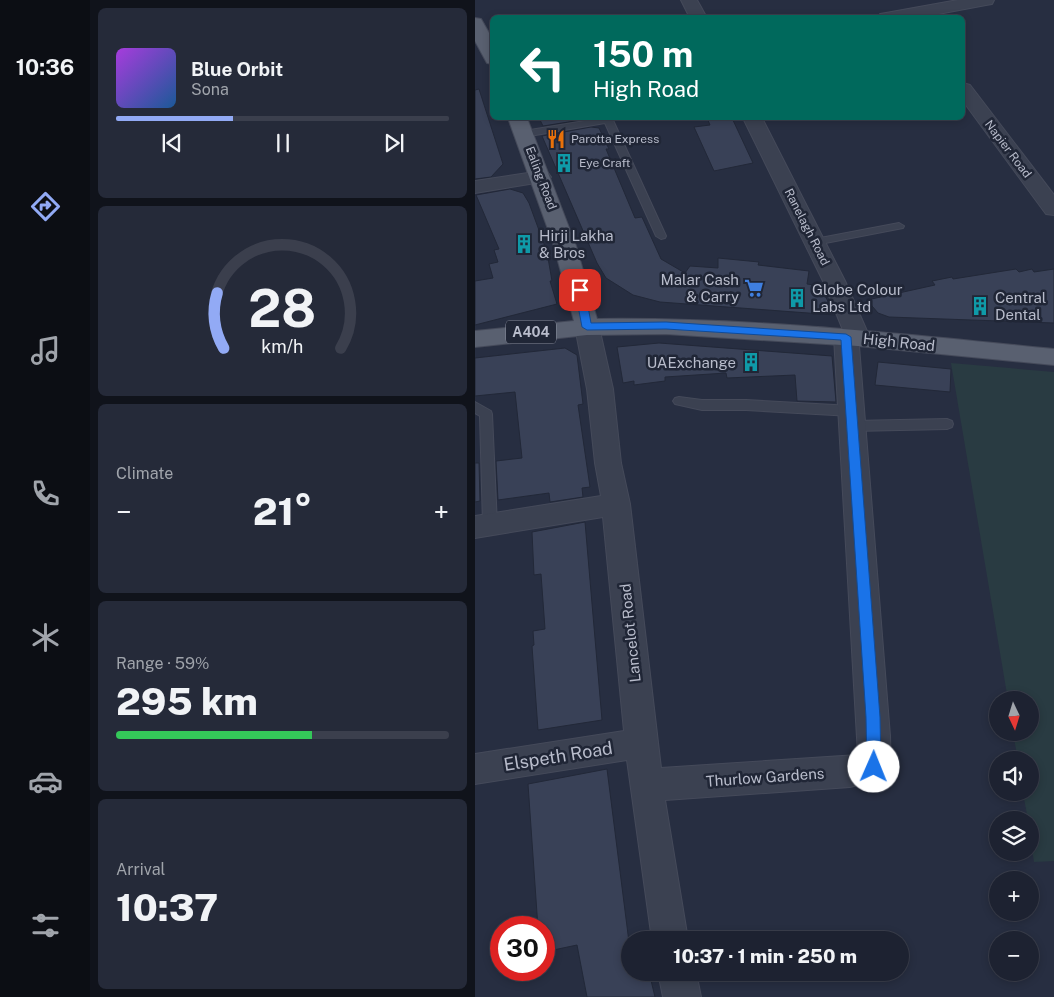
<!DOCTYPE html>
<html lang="en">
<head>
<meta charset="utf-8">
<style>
  :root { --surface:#1d2231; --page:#252a39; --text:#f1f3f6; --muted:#a0a4ab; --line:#3b3f4d; --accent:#92aaf5 }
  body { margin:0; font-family:"Public Sans",sans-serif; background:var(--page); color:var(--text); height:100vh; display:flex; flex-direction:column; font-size:19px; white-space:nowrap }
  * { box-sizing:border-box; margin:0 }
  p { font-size:16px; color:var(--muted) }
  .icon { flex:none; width:28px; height:28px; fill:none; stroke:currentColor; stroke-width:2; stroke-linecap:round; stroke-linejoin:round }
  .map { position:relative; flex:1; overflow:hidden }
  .side { display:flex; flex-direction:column; gap:8px; padding:8px; background:#10131b; width:385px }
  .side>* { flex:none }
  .top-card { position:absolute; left:15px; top:15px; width:475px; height:105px; border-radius:8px; box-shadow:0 2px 8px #0003,0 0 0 1px var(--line); background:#00695c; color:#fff; overflow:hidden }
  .needle { width:32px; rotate:176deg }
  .tools { position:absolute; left:514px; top:691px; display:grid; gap:10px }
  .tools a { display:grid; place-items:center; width:50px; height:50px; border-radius:50%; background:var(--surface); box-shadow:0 2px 8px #0003,0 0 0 1px var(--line); font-size:25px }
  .speed { position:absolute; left:15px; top:916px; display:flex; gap:10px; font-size:25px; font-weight:700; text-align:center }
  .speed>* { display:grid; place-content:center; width:65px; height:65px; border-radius:50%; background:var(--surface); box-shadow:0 2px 8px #0003,0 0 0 1px var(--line); line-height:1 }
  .speed .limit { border:8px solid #d22; background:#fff; color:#111 }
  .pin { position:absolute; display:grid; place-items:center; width:42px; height:42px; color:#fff; margin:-21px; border-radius:10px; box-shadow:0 2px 8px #0006 }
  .me { position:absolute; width:55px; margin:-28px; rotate:1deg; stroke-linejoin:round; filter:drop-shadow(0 0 4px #0008) }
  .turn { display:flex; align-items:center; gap:18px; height:105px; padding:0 20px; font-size:22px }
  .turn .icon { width:65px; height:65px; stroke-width:2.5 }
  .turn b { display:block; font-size:35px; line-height:42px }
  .big { font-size:38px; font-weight:800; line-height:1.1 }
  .side .tile { flex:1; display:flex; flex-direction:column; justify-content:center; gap:8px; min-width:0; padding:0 18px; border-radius:8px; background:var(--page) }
  .side .dial { align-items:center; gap:0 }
  .dial svg { height:130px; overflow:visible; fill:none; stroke:var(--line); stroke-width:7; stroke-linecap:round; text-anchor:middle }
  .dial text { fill:var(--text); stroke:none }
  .song { display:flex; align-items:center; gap:15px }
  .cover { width:60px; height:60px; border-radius:8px; background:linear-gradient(135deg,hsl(280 70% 55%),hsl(210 70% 35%)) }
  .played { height:5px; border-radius:2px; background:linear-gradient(90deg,var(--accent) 35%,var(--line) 35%) }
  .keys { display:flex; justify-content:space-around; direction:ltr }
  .heat { display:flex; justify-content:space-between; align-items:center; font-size:28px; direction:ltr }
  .charge { height:8px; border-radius:4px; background:linear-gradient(90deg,#34c759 59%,var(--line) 0) }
  .trip { position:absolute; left:146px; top:931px; width:288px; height:50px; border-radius:25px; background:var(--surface); box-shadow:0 2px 8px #0003,0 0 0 1px var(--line); font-weight:800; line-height:50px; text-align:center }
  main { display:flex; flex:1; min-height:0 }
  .dock { display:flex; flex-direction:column; width:90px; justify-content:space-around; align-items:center; background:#0c0e14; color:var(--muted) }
  .dock .icon { width:35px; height:35px }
  .dock .current { color:var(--accent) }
  .dock b { font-size:22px; color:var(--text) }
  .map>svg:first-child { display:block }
</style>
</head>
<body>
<main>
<nav class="dock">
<b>10:36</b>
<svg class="icon current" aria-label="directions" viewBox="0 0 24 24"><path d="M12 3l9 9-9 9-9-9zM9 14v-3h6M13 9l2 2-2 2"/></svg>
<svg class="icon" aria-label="music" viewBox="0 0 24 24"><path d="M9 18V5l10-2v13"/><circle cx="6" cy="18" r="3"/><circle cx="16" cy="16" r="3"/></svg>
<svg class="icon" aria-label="phone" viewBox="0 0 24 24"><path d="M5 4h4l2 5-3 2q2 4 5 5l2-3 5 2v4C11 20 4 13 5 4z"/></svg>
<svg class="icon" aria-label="climate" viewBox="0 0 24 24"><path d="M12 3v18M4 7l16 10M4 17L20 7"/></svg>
<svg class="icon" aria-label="car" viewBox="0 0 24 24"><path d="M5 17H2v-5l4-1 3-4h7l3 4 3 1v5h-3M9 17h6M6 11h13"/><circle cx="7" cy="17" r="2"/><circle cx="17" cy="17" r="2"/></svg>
<svg class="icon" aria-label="filters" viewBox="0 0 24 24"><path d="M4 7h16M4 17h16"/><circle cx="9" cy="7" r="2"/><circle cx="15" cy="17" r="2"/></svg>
</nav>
<section class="side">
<div class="tile">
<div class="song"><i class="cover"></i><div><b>Blue Orbit</b><p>Sona</p></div></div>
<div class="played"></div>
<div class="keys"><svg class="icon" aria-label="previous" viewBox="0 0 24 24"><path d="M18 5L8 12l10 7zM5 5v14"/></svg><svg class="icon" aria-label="pause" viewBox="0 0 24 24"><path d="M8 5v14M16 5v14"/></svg><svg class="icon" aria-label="next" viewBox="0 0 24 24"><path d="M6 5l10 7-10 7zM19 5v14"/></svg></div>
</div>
<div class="tile dial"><svg viewBox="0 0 100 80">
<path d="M14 69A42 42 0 1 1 86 69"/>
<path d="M14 69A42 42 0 0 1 10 35" stroke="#92aaf5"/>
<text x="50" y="56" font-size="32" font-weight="700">28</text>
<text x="50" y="72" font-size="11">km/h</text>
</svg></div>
<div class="tile"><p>Climate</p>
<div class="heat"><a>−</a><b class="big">21°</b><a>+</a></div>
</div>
<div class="tile"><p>Range · 59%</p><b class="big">295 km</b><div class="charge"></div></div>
<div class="tile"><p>Arrival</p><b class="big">10:37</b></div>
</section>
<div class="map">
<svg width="579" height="997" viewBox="0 0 579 997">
  <rect width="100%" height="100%" fill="#272e41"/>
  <!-- green -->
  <path fill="#293b42" d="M476,363L579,372V861L559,862L555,835V820H553L548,793L555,792V760H543L538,733L555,732V700H533Z"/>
  <!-- building -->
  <path fill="#394157" stroke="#222838" d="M4,89L28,164L16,177L0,179V90Z
    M64,118H112V119L68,126Z
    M232,118H257L278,163L239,171L219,127L235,125Z
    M116,127L124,128L134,149H131L160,218L167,217L186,259L210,273L215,266L243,268V258L284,262L283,265L334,271L332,284L345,286L360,315L185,302L158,295L131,278L122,263L67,136Z
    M35,189L48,193L54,203L72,252L77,281H75L82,304L0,325V281L18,278L14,264L23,262L19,250L24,249L1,195Z
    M541,269L544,272L557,269L559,272L579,269V323L414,317L403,313L392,300L460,285L457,281L477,277L478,279Z
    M184,343L357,356L361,402L322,401L320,375L252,378L251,373L190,377V381L159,385V381L148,383L142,347Z
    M90,348L102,355L108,404L103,405L115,487L107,488L108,497L75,502L74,493L23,500L21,461L47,458L40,392L0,396V358Z
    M403,362L476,369L475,392L400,385Z
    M0,463H4L5,501L0,502Z
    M110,522L127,720L63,730L57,646L59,645L58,631L70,629L66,574L59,575L57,532Z
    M132,769L155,950V972H174L180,997H112L102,945L69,952V928H63L53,784Z"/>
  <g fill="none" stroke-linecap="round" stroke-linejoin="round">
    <!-- lane casing -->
    <g stroke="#454a5a" stroke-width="2">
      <path id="lane" d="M128,118H137L191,236L190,238L186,239L181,236L130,123L49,137L44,134L49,131Z
        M424,223L429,226L428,228L340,245L334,242L340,239Z
        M204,397L227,400H271L377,406L382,408L383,411L382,414L377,416L271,410H227L200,404L198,401L200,398Z
        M0,402L16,411L17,414L22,525L20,529L15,530L10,529L8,525L5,416L0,413Z
        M472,419L477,421L478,424L477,427L472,429L378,431L373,429L372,426L373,423L378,421Z"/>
    </g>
    <!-- street casing -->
    <g stroke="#454a5a" stroke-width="2">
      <path id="street" d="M206,0H222L232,18H215Z
        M483,0H519L517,4L511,5L442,18H403L405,14L411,13Z
        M488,83L495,85L579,195V215L571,214L488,101Z
        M268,118H287L370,281L395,338L392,344L384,346L415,736L416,767L411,778L375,787L190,800L213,940H177L152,760L0,784V754L149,731L128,517L0,538V516L126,496L120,463L112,389L100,327L104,321L112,319L120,321L124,327L138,389L146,463L155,504L186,768L383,755L359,337L363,331L368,330L348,281Z
        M66,171L73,173L76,177L73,181L0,193V181Z
        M183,972H221L226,997H188Z"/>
    </g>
    <!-- primary casing -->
    <g stroke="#454a5a" stroke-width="2">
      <path id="primary" d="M0,18L6,19L18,40V64L12,63L0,41Z
        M33,118H52L101,246L122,319C275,317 427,334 579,349V365L383,346L191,334L112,335L0,347V331L99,321L79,246Z"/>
    </g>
    <!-- lane -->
    <use href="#lane" fill="#3b4151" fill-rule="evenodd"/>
    <!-- street -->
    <use href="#street" fill="#3b4151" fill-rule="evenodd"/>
    <!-- primary -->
    <use href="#primary" fill="#596070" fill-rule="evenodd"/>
  </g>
  <!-- route -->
  <path fill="#1a73e8" stroke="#114b97" d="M105,287L110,290L116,323L191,322L371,334L376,337L405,717L406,767L403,771L399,773L394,771L392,767L391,717L366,340L191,329L112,330L107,327L100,290Z"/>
  <!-- icons -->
  <defs>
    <g id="restaurant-bare" transform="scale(1.5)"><path d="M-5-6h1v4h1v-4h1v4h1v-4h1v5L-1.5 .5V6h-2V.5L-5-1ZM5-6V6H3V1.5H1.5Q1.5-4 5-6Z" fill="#e8710a" stroke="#202636" stroke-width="2.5" paint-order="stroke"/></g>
    <g id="building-bare" transform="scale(1.5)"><path d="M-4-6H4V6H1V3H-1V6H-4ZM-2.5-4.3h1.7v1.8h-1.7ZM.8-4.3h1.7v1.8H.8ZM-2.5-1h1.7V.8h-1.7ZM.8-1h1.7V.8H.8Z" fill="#0f9aa8" stroke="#202636" stroke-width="2.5" paint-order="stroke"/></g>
    <g id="supermarket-bare" transform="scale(1.5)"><path d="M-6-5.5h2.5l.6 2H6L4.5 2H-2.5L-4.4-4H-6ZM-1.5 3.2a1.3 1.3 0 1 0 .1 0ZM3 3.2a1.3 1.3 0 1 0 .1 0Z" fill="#3f7fe0" stroke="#202636" stroke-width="2.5" paint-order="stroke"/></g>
  </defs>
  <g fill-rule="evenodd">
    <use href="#restaurant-bare" x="81" y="139"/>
    <use href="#building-bare" x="89" y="163"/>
    <use href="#building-bare" x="49" y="244"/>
    <use href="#supermarket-bare" x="279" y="288"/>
    <use href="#building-bare" x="322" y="298"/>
    <use href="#building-bare" x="505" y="306"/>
    <use href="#building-bare" x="276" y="362"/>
  </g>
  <g text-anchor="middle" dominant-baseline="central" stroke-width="5" stroke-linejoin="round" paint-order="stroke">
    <!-- far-poi labels -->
    <g font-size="12" fill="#b8bccb" stroke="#202636" text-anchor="start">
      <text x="96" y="139">Parotta Express</text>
      <text x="104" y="163">Eye Craft</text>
    </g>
    <!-- far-street labels -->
    <g font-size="12" fill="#b8bccb" stroke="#202636">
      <text transform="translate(533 149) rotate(53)">Napier Road</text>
      <text transform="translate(66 178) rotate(69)">Ealing Road</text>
      <text transform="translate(332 227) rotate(63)">Ranelagh Road</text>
    </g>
    <!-- shield labels -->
    <rect fill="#202636" stroke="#8a8f9e" stroke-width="1" x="31" y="320.5" width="50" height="23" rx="4"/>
    <g font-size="14" font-weight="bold" fill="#b8bccb">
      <text x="56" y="332">A404</text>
    </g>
    <!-- poi labels -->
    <g font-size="15" fill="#b8bccb" stroke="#202636" text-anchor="start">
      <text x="64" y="235">Hirji Lakha<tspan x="64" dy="17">&amp; Bros</tspan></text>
      <text x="264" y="279" text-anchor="end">Malar Cash<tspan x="264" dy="17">&amp; Carry</tspan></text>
      <text x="337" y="289">Globe Colour<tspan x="337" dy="17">Labs Ltd</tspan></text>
      <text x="520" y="297">Central<tspan x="520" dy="17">Dental</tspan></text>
      <text x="261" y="362" text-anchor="end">UAExchange</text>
    </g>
    <!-- street labels -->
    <g font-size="15" fill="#b8bccb" stroke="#202636">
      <text transform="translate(424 342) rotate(6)">High Road</text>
      <text transform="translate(155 633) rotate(-96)">Lancelot Road</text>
      <text transform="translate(290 777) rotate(-4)">Thurlow Gardens</text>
    </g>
    <!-- near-street labels -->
    <g font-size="18" fill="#b8bccb" stroke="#202636">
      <text transform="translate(83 756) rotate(-9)">Elspeth Road</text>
    </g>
  </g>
</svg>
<div class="tools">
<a><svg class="needle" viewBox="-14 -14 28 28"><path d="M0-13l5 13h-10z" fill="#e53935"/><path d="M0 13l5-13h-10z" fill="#a0a4ab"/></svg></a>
<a><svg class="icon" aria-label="sound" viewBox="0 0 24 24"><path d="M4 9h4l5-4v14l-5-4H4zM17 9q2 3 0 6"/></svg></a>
<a><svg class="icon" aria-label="layers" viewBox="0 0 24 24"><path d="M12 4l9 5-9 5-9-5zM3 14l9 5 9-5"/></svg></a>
<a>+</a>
<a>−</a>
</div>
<div class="speed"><div class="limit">30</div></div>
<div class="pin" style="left:105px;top:290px;background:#d93025"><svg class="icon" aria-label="arrive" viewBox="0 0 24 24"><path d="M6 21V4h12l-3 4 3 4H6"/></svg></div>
<svg class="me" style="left:399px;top:767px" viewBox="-20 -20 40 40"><circle r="19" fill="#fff"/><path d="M0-13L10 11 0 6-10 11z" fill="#1a73e8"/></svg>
<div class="trip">10:37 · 1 min · 250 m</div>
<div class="top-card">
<div class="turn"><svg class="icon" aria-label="left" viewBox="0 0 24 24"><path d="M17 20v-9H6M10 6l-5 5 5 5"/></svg><div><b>150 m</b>High Road</div></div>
</div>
</div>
</main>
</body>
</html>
